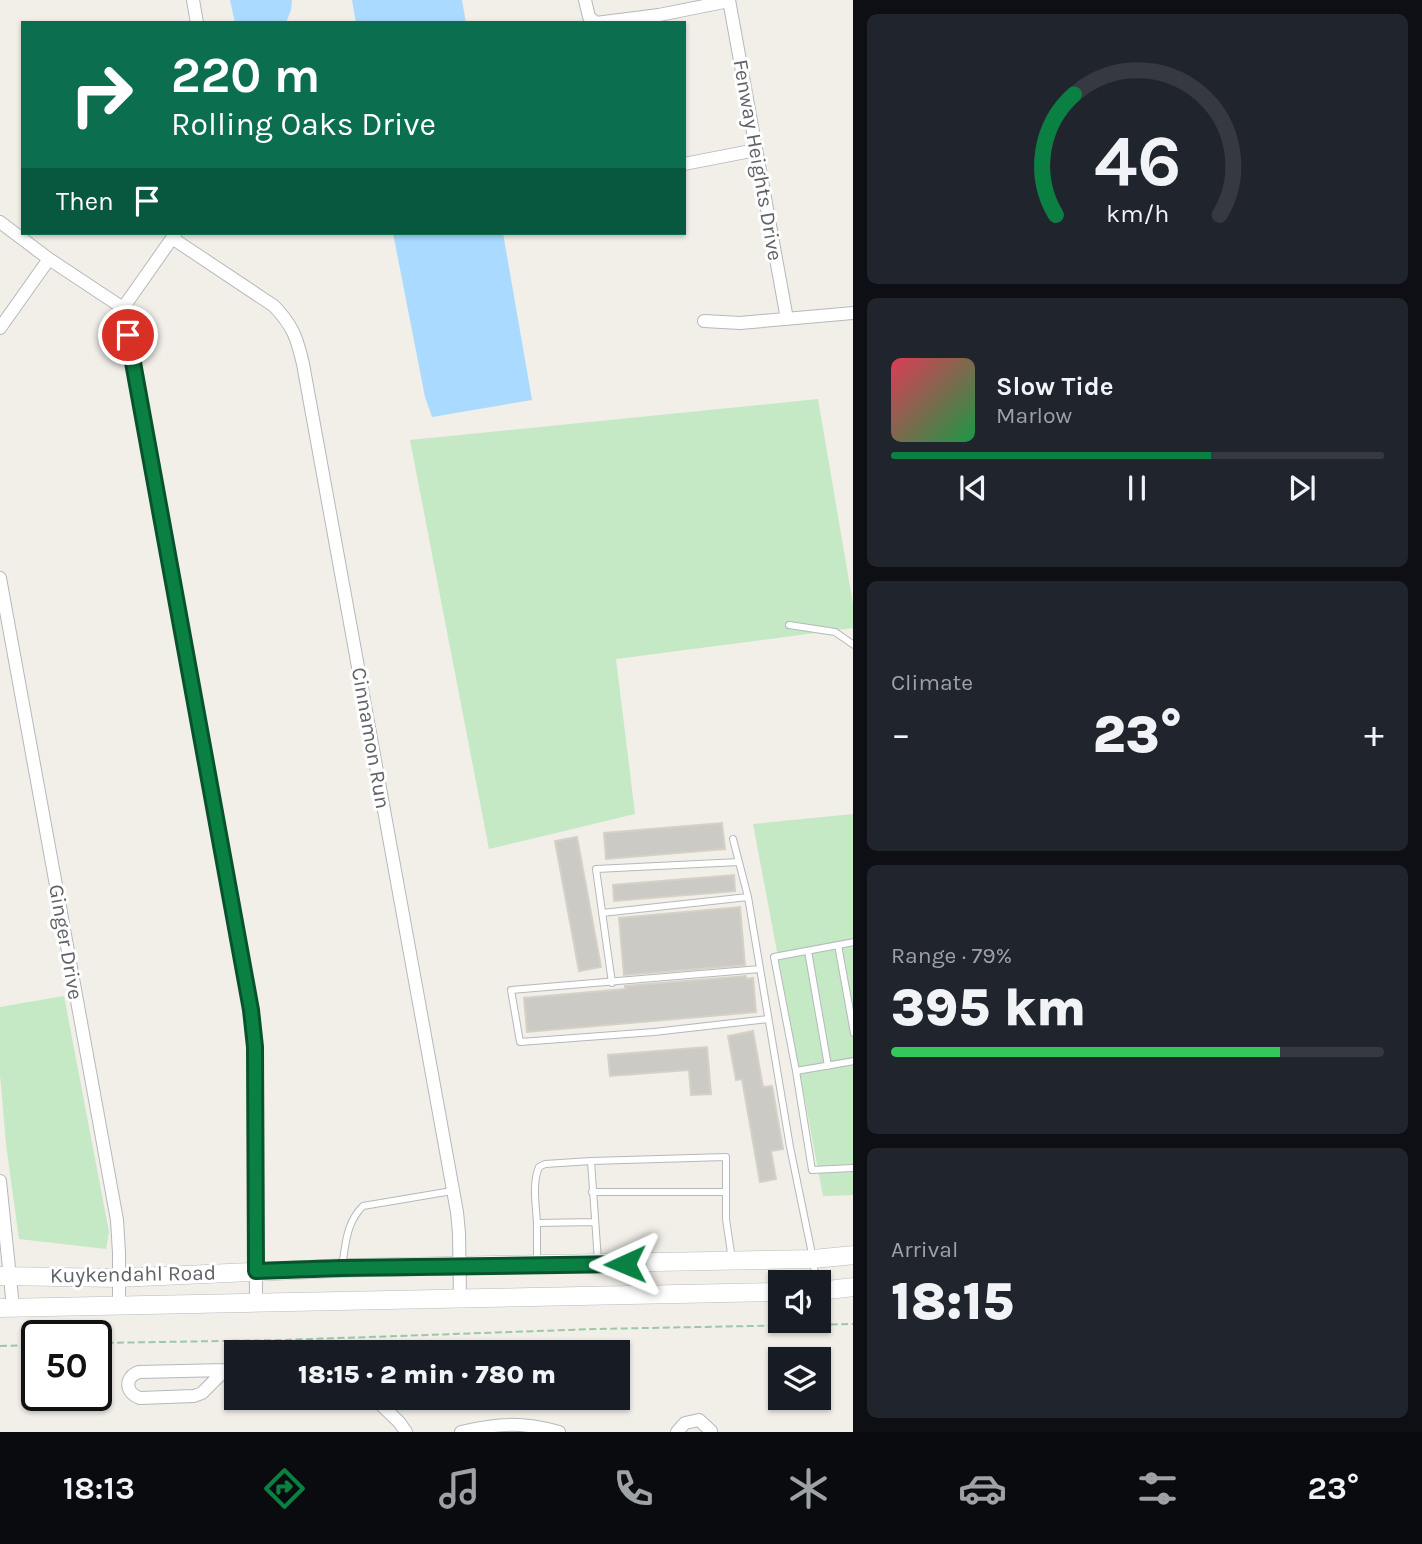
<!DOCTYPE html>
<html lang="en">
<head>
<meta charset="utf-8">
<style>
  :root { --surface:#171b24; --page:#20242c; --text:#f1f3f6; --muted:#9ea1a6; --line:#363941; --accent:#0b8043 }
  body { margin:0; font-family:Karla,sans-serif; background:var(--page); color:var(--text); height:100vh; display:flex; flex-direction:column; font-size:26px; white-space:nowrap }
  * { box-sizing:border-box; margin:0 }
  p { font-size:23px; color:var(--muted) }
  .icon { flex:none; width:38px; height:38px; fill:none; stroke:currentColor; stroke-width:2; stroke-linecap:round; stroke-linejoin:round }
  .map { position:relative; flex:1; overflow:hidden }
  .sheet { display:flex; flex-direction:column; gap:14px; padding:14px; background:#0d0f14; width:569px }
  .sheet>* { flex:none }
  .guide { position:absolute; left:21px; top:21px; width:665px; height:214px; border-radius:0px; box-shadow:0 2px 5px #0004; background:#0b6e4f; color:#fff; overflow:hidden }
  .buttons { position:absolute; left:768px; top:1270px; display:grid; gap:14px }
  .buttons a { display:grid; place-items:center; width:63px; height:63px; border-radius:0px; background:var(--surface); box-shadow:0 2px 5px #0004; font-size:35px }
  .speed { position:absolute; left:21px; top:1320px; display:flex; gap:14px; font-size:35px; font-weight:700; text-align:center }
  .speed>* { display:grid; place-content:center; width:91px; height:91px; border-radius:50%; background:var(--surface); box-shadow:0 2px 5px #0004; line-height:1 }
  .speed .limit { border:4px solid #111; border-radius:10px; background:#fff; color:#111 }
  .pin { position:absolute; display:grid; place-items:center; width:60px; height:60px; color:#fff; margin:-30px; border:4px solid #fff; border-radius:50%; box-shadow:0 2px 7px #0007 }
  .me { position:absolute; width:77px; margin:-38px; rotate:269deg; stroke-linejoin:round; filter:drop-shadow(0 0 5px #0008) }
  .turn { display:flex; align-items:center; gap:24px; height:147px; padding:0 35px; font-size:32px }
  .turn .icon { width:91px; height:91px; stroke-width:2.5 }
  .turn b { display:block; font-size:49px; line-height:60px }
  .then { display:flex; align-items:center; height:66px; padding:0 35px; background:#0003; gap:14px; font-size:26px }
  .big { font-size:52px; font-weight:800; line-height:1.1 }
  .sheet .widget { flex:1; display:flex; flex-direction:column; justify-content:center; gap:10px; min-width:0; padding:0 24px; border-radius:10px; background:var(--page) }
  .sheet .dial { align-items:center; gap:0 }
  .dial svg { height:182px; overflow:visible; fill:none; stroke:var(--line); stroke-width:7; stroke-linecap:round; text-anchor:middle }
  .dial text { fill:var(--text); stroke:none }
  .song { display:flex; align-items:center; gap:21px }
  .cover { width:84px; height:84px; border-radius:10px; background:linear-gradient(135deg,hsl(350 70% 55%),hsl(140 70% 35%)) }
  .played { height:7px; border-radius:4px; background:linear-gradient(90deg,var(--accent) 65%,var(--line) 65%) }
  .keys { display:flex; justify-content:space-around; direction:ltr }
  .heat { display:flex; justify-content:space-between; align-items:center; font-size:38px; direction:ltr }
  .charge { height:10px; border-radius:5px; background:linear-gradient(90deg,#34c759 79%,var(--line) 0) }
  .trip { position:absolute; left:224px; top:1340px; width:406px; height:70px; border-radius:0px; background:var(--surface); box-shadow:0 2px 5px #0004; font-weight:800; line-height:70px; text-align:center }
  .tab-bar { display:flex; height:112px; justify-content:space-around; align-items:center; background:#090b0e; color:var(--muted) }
  .tab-bar .icon { width:49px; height:49px }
  .tab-bar .on { color:var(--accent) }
  .tab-bar b { font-size:32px; color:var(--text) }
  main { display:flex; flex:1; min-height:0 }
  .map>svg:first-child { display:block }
</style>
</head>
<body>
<main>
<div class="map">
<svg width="854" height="1432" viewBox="0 0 854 1432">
  <rect width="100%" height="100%" fill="#f1efe8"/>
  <!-- green -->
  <path fill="#c5e8c5" d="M818,399L853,604V628L616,659L635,814L489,849L410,440Z
    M853,814V1195L823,1196L753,824Z
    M64,996L109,1232L106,1249L19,1239L6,1144L0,1074V1007Z"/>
  <!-- water -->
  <path fill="#aadaff" d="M230,0H292L291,10L286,23H235Z
    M352,0H462L466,23H356Z
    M393,233H503L532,400L432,417L425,397Z"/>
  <!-- building -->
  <path fill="#cccac5" stroke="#d6d1c6" stroke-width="2" d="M722,823L725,849L606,859L604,833Z
    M577,837L601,967L579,971L555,841Z
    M734,875L735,891L614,901L613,885Z
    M740,907L745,965L624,975L619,918Z
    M746,976V979L753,978L756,1012L527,1032L524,998L625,989V986Z
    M753,1031L763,1087L772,1086L783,1149L771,1151L776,1179L760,1182L742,1079L736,1080L728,1036Z
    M707,1047L711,1094L691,1095L689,1070L610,1076L608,1055Z"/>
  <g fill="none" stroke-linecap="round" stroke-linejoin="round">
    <!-- lane casing -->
    <g stroke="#b5b8bc" stroke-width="8">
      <path id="lane" d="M789,625L835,632L854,645
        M733,839L748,897L790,1147L813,1259L816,1283
        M602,913L748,897
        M838,945L854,1033
        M808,951L828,1066
        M760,969L511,990L520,1042L654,1032L768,1019
        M612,983L596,869L739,862
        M854,1061L796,1071L812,1170L854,1168
        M796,1071L774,957L854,942
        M592,1192H726
        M537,1223C536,1205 532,1183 539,1167L545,1164L591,1161
        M598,1261L591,1161L726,1157V1219L732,1260
        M537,1264V1223L594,1222
        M342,1266C346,1243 346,1223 363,1206L452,1191"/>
    </g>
    <!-- street casing -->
    <g stroke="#b5b8bc" stroke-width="14">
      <path id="street" d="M193,0L197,23
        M585,0L589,17L596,23L659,15L729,1
        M729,0L787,319
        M684,164L756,150
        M0,222L49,259L123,308
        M172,238L274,306C293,326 297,338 303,364L457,1212L459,1233L460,1298
        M123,308L251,1009L255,1047L256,1302
        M123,308L175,234
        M704,321L740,323L854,313
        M0,328L49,259
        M0,578L117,1220L119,1253V1307
        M0,1181L13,1307
        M225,1370L202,1393L194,1396L140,1398C125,1393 124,1377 139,1372L225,1370L236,1369
        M374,1398L399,1422L406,1432
        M461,1432C498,1423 522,1422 559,1432
        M677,1432L685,1423L699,1420L711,1431V1432"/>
    </g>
    <!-- secondary casing -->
    <g stroke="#b6babf" stroke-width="19">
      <path id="secondary" d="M0,1276L118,1278L342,1268L813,1259L854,1255
        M819,1291L854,1287
        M0,1308L780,1292"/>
    </g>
    <!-- path -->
    <path stroke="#9cc7a9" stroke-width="2" stroke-dasharray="7 3.5" stroke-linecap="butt" d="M96,1343L284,1340L596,1329L854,1324
      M0,1346L37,1345"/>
    <!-- lane -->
    <use href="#lane" stroke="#fff" stroke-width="6"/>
    <!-- street -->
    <use href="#street" stroke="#fff" stroke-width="12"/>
    <!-- secondary -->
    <use href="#secondary" stroke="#fff" stroke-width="18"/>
  </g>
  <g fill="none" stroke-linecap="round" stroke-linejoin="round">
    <!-- route casing -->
    <g stroke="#07532c" stroke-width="18">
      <path id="route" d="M128,335L251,1010L255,1047L256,1271L342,1268L625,1264"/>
    </g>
    <!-- route -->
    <use href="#route" stroke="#0b8043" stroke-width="12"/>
  </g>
  <g text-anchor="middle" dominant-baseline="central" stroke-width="6" stroke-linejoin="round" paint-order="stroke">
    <!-- street labels -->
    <g font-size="21" fill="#5f6368" stroke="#fff">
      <text transform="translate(758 160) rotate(80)">Fenway Heights Drive</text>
      <text transform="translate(371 738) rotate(80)">Cinnamon Run</text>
      <text transform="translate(66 942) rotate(80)">Ginger Drive</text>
      <text transform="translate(133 1274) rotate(-1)">Kuykendahl Road</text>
    </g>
  </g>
</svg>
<div class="buttons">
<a><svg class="icon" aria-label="sound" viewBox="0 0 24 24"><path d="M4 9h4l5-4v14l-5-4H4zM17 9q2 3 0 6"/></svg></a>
<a><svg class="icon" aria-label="layers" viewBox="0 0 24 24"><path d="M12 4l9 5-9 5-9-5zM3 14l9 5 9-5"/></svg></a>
</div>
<div class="speed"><div class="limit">50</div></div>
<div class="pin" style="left:128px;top:335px;background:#d93025"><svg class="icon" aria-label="arrive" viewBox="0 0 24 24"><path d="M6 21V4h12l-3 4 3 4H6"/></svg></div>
<svg class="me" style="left:625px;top:1264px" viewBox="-20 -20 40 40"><path d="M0-17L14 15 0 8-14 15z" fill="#0b8043" stroke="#fff" stroke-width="4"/></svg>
<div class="trip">18:15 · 2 min · 780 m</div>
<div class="guide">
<div class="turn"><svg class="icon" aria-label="right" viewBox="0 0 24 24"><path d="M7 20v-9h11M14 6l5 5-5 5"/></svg><div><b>220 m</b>Rolling Oaks Drive</div></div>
<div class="then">Then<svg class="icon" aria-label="arrive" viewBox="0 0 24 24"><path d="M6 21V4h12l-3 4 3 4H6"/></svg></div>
</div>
</div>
<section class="sheet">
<div class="widget dial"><svg viewBox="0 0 100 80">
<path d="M14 69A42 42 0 1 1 86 69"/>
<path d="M14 69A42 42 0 0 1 22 16" stroke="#0b8043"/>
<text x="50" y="56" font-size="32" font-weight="700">46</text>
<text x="50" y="72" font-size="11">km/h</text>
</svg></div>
<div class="widget">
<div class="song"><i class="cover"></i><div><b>Slow Tide</b><p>Marlow</p></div></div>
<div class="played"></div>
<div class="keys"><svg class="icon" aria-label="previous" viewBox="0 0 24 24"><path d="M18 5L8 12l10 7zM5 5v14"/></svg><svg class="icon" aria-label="pause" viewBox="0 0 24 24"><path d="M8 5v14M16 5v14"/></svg><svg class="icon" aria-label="next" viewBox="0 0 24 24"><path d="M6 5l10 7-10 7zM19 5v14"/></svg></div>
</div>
<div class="widget"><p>Climate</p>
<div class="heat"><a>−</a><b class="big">23°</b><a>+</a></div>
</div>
<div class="widget"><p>Range · 79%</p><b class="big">395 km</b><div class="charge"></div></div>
<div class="widget"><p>Arrival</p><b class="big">18:15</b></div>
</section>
</main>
<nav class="tab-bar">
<b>18:13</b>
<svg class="icon on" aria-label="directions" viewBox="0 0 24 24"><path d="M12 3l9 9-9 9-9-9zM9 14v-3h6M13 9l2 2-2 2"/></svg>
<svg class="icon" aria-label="music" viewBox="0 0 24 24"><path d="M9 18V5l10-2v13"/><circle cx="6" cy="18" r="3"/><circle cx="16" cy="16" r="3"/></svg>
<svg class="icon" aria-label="phone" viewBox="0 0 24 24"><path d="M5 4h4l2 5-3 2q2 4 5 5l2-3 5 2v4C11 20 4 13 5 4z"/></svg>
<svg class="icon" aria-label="climate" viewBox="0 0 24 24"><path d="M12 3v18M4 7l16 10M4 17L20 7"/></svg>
<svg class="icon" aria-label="car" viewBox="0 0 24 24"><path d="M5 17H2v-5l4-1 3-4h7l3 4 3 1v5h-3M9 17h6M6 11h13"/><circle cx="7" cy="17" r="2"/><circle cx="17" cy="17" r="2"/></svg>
<svg class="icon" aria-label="filters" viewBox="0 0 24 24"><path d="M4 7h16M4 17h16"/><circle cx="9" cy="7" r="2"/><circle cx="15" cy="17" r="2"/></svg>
<b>23°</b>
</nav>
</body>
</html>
